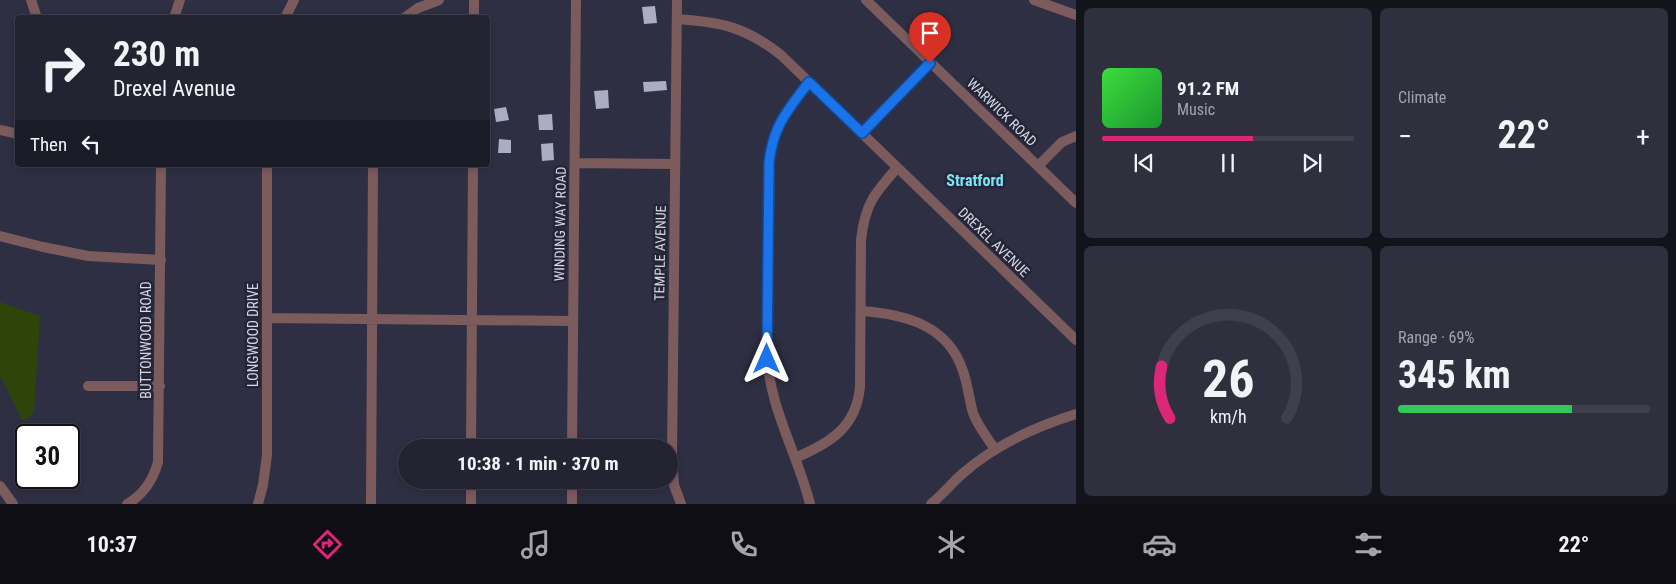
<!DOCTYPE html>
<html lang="en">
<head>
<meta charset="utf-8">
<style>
  :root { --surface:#232332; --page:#2f2f3e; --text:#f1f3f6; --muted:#a3a4ac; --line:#40404d; --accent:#db2777 }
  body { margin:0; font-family:"Roboto Condensed",sans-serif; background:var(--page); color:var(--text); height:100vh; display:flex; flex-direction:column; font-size:19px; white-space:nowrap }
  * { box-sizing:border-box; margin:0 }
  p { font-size:16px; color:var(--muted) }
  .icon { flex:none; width:28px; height:28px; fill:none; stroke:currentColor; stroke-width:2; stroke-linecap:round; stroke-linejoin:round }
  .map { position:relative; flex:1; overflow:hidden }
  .side { display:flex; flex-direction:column; gap:8px; padding:8px; background:#13131c; width:600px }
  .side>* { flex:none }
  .banner { position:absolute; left:15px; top:15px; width:475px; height:152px; border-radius:5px; box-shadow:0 2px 8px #0003,0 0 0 1px var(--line); background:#232332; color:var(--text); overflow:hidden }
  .speed { position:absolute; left:15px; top:424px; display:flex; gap:10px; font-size:25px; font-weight:700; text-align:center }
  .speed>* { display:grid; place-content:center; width:65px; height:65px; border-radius:50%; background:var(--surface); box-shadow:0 2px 8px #0003,0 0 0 1px var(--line); line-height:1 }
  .speed .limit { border:2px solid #111; border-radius:8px; background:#fff; color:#111 }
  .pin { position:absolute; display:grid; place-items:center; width:42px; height:42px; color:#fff; margin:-51px -21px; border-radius:50% 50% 50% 0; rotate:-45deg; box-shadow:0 0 5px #0007 }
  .pin .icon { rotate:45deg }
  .me { position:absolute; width:55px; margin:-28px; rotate:0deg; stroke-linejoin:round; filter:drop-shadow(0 0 4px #0008) }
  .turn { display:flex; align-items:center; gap:18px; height:105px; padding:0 15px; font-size:22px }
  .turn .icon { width:65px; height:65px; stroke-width:2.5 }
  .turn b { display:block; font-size:35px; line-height:42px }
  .then { display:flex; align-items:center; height:48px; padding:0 15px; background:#0003; gap:10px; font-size:19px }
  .big { font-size:38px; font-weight:700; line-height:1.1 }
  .side .tile { flex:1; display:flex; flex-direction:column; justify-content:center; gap:8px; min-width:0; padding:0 18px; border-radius:8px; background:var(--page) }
  .side .dial { align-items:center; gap:0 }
  .dial svg { height:130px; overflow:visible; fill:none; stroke:var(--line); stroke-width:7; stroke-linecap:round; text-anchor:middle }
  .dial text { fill:var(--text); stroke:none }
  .song { display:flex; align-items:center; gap:15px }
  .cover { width:60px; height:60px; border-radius:8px; background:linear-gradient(135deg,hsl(120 70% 55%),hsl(130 70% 35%)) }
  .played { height:5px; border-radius:2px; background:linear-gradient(90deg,var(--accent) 60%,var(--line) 60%) }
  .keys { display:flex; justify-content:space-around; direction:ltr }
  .heat { display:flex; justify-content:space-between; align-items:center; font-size:28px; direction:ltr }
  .charge { height:8px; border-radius:4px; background:linear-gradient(90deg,#34c759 69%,var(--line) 0) }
  .side .tiles { flex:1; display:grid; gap:8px; grid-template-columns:repeat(2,1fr) }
  .trip { position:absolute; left:398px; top:439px; width:280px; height:50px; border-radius:25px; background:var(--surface); box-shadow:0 2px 8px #0003,0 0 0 1px var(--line); font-weight:700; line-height:50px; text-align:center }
  .tab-bar { display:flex; height:80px; justify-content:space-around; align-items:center; background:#0e0e14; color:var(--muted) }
  .tab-bar .icon { width:35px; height:35px }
  .tab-bar .current { color:var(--accent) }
  .tab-bar b { font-size:22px; color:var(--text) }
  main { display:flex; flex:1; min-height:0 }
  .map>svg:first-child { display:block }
</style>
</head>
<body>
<main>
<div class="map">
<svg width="1076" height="504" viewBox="0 0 1076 504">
  <rect width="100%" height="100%" fill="#2f2f43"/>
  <!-- green -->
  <path fill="#2e4509" d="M0,302L40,316L34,412L23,422L0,375Z"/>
  <!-- building -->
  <path fill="#abadc5" d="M655,6L657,23L644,24L642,7Z
    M666,81L667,90L644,92L643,82Z
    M608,90L609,108L596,109L594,91Z
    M506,107L509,120L496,122L494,109Z
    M552,114L553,130H539L538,115Z
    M499,139L511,140V153H498Z
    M553,143L554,160L542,161L541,144Z"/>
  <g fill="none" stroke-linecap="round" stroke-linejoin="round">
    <!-- minor -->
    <path stroke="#7c5b5d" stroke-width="10" d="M31,0L37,18
      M677,0L672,455L674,485L681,504
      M866,0L1076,203
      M1034,0L1076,15
      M174,18L180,0
      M285,18L294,0
      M404,18L418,8L439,0
      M474,18V0
      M677,19C722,22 745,27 781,55L1076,340
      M809,82C790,107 776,121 770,152L767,351C768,406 797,452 810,504
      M0,130L18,134
      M862,133L930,63
      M575,163L675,164
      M1038,166L1062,142L1076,136
      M0,236L43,247L88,256L161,260
      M861,311C905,314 948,325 963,371C968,385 969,399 973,413C978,426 987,438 995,449
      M267,318L572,321
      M88,386H160
      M471,448L473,165
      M572,448L576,0
      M795,458C830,443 856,428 860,387L861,240C865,204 874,194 897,168
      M0,486L13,504
      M127,504C143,495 153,480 158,462L161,165
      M258,504L263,485L267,455V165
      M371,504L373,165
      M471,504V480
      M572,504V480
      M931,504C942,495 951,484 962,474C995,445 1034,427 1076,414"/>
  </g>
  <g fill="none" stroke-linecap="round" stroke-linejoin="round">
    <!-- route casing -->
    <g stroke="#114b97" stroke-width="12">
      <path id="route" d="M767,359L769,163C773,126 787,111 809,82L862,133L930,63"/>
    </g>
    <!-- route -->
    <use href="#route" stroke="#1a73e8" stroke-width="9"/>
  </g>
  <g text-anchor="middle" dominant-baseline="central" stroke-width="5" stroke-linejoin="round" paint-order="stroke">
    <!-- street labels -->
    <g font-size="14" fill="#d7d8e5" stroke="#252538">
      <text transform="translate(1002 112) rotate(44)">WARWICK ROAD</text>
      <text transform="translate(560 224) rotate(-89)">WINDING WAY ROAD</text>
      <text transform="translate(994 242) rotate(44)">DREXEL AVENUE</text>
      <text transform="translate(660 253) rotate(-89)">TEMPLE AVENUE</text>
      <text transform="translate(253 335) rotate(-90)">LONGWOOD DRIVE</text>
      <text transform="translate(146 340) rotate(-90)">BUTTONWOOD ROAD</text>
    </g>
    <!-- quarter labels -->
    <g font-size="16" font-weight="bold" fill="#7be5f4" stroke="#252538">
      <text x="975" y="180">Stratford</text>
    </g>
  </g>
</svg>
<div class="speed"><div class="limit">30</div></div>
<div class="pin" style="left:930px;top:63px;background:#d93025"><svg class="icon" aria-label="arrive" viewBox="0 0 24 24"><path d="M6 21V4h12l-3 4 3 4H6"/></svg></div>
<svg class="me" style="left:767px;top:359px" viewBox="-20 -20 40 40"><path d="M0-17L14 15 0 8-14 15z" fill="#1a73e8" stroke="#fff" stroke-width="4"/></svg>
<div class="trip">10:38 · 1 min · 370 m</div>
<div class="banner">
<div class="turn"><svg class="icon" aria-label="right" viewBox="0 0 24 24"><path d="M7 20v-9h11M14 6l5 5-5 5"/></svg><div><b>230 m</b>Drexel Avenue</div></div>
<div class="then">Then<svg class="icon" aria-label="left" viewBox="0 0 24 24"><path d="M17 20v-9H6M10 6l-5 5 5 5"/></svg></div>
</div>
</div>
<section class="side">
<div class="tiles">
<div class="tile">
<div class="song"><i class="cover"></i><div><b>91.2 FM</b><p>Music</p></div></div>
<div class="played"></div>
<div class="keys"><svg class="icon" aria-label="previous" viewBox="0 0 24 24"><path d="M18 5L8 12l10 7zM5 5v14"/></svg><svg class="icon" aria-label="pause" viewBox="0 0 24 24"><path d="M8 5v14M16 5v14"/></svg><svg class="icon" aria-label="next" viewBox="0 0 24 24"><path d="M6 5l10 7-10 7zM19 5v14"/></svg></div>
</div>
<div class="tile"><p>Climate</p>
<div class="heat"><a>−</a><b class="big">22°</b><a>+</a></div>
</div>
<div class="tile dial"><svg viewBox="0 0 100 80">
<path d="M14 69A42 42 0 1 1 86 69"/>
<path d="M14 69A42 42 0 0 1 9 37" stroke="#db2777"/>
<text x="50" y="56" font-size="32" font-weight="700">26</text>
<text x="50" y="72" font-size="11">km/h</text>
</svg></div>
<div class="tile"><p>Range · 69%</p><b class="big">345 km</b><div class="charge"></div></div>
</div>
</section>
</main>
<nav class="tab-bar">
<b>10:37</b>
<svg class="icon current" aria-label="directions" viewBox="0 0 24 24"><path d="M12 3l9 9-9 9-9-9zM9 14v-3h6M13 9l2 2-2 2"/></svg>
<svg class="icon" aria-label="music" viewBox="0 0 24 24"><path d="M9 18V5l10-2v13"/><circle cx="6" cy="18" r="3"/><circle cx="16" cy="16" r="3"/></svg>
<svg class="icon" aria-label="phone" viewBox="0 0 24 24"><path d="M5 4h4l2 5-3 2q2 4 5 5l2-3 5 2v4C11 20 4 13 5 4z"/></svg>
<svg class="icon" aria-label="climate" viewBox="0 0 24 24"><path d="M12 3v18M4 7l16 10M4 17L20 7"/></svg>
<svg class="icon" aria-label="car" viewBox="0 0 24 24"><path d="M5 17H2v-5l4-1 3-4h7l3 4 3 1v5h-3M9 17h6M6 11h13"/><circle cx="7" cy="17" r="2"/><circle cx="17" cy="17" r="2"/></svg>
<svg class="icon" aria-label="filters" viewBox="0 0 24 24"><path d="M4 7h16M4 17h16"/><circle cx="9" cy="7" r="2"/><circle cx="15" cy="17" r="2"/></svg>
<b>22°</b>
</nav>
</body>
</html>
